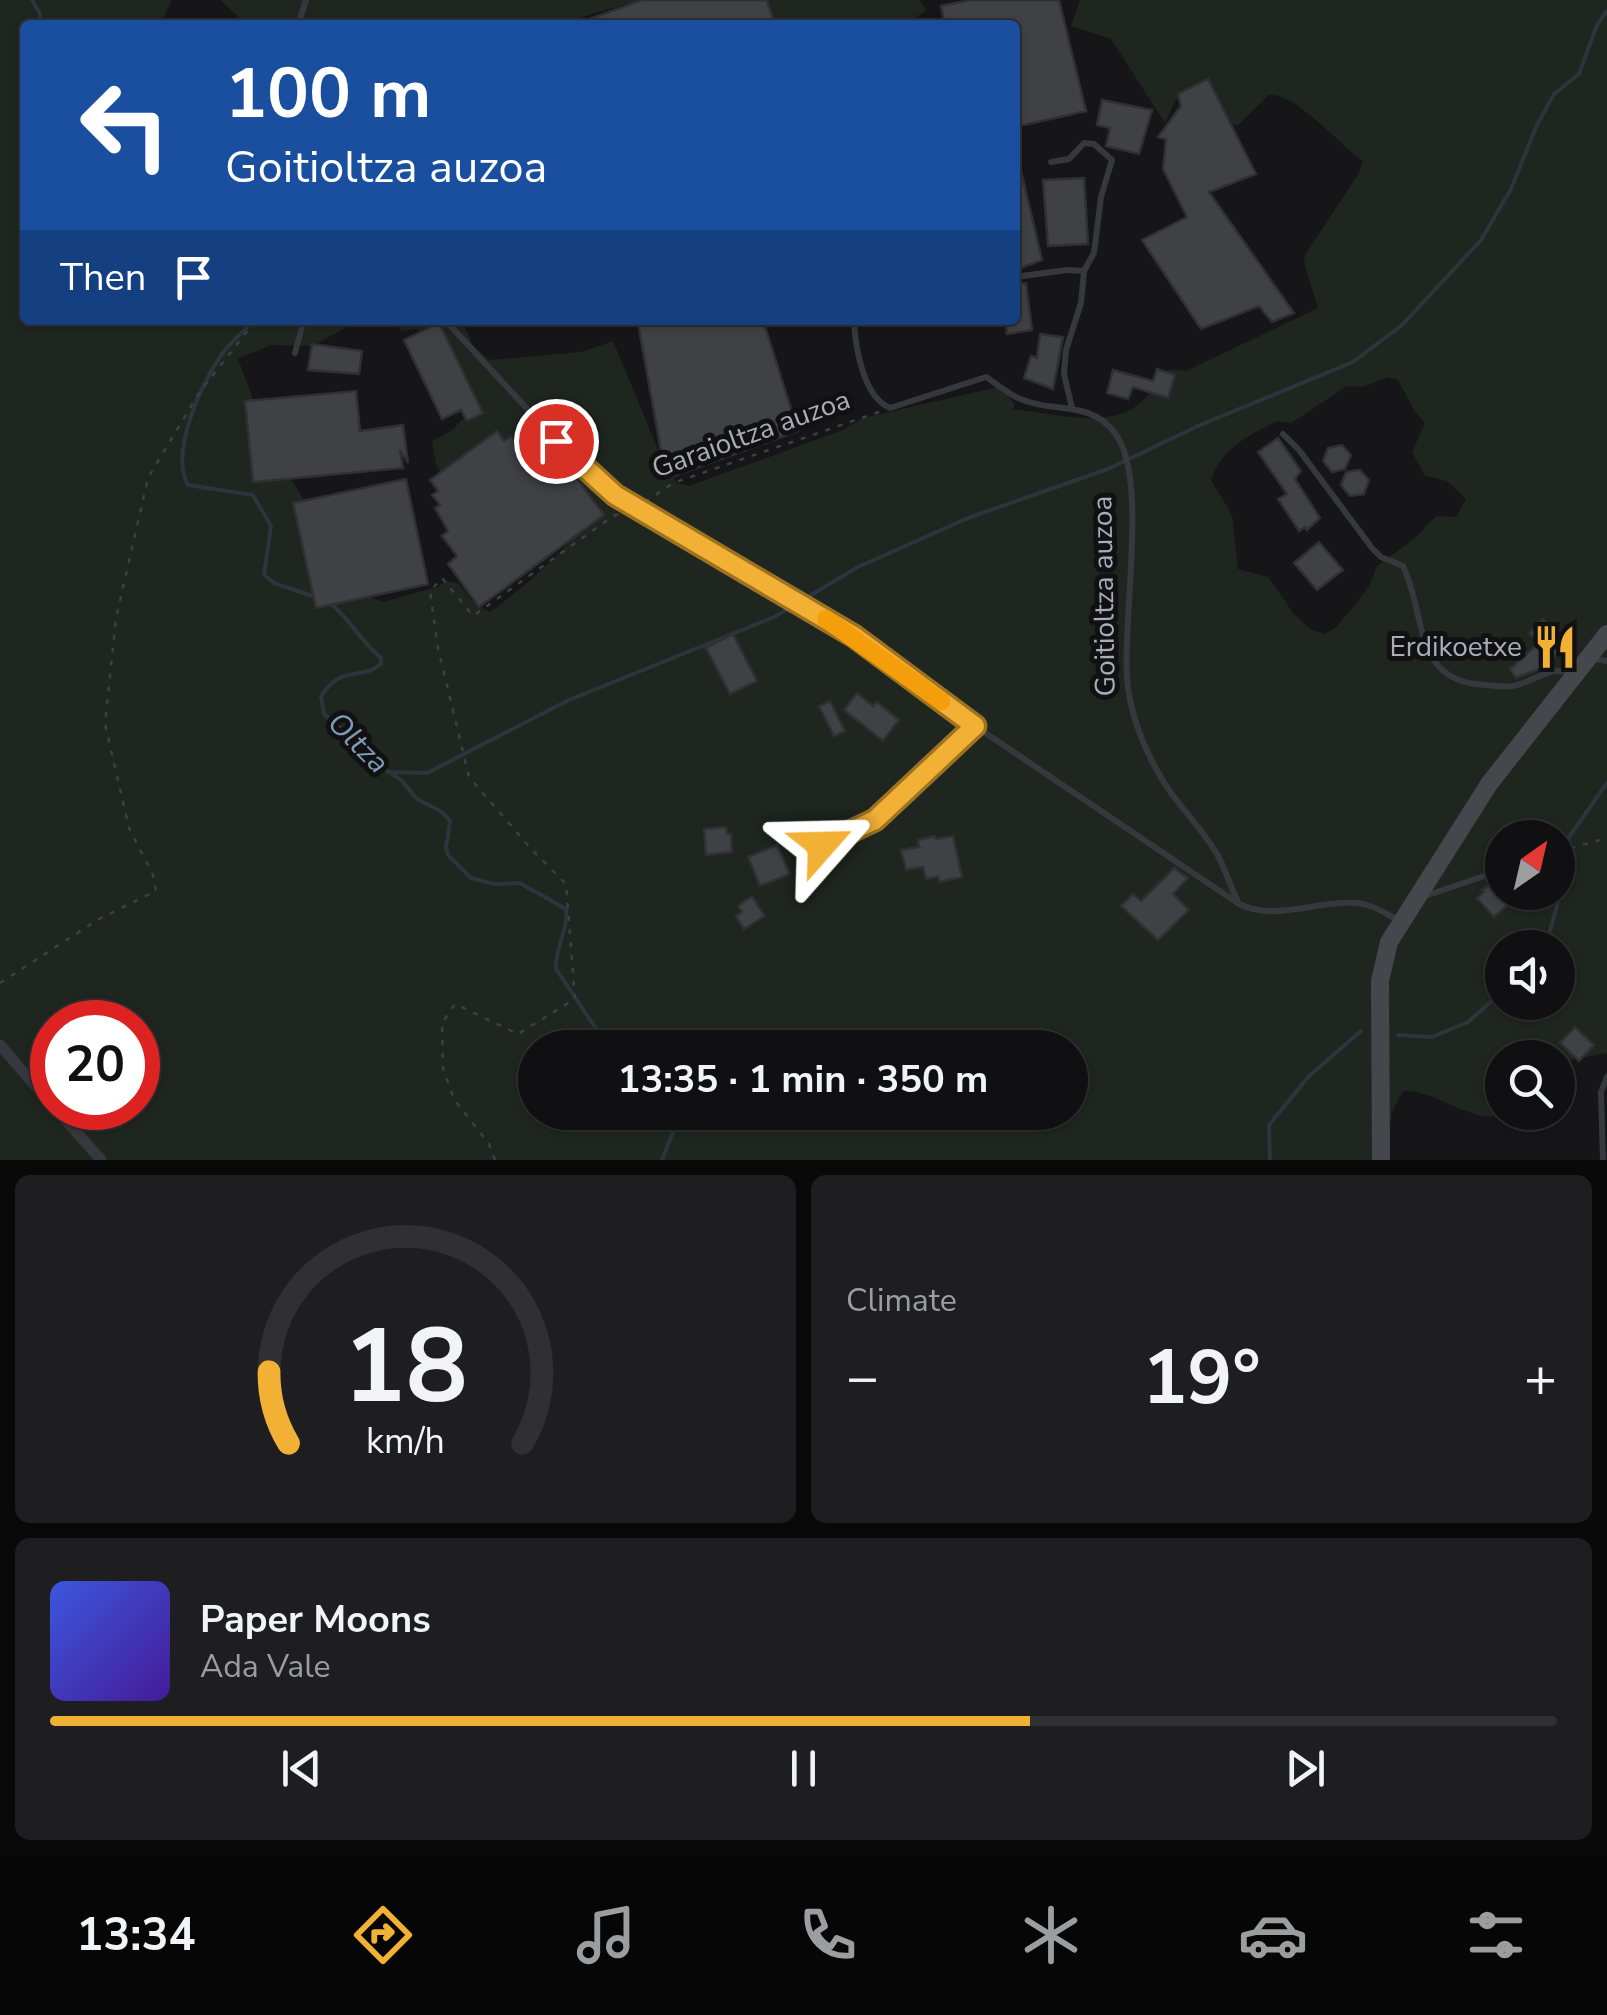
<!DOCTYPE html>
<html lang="en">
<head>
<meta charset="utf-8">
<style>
  :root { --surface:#101012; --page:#1e1e20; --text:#f1f3f6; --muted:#9c9d9f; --line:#303032; --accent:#f2b134 }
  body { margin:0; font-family:"Nunito Sans",sans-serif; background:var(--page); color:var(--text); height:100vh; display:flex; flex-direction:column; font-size:38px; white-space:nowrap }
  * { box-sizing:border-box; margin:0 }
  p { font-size:32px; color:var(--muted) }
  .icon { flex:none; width:55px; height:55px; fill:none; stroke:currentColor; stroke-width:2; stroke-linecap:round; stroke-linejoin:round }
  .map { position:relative; height:1160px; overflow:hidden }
  .sheet { display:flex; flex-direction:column; gap:15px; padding:15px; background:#09090a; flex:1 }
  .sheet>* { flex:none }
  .hud { position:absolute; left:20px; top:20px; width:1000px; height:305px; border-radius:10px; box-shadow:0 2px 8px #0004,0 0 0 2px var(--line); background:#1a4fa0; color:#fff; overflow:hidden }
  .needle { width:65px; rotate:34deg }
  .fabs { position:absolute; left:1485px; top:820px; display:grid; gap:20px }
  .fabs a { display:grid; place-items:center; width:90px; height:90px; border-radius:50%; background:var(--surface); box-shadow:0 2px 8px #0004,0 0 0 2px var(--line); font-size:50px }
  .speed { position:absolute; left:30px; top:1000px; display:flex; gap:20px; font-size:50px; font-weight:700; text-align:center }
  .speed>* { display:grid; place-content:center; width:130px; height:130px; border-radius:50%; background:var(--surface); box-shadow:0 2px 8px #0004,0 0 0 2px var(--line); line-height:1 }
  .speed .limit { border:15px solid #d22; background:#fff; color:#111 }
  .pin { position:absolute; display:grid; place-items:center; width:85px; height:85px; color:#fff; margin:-42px; border:5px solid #fff; border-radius:50%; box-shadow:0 2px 10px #0007 }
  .me { position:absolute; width:110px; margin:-55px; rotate:65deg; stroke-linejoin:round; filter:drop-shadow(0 0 8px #0008) }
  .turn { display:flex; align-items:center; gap:35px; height:210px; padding:0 40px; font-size:45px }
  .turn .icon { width:130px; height:130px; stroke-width:2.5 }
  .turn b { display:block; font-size:70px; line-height:85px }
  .then { display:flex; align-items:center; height:95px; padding:0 40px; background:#0003; gap:20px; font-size:38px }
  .big { font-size:75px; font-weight:700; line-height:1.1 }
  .sheet .tile { flex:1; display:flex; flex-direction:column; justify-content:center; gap:15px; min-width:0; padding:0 35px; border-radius:15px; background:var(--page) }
  .sheet .dial { align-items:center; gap:0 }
  .dial svg { height:260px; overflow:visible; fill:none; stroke:var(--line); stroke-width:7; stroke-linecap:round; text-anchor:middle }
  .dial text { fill:var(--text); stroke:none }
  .song { display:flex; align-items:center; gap:30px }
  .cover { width:120px; height:120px; border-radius:15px; background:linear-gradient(135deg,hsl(230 70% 55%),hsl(260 70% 35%)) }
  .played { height:10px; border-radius:5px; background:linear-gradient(90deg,var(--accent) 65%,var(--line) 65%) }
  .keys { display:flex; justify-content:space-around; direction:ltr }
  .heat { display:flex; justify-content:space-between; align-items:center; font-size:55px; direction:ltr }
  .sheet .tiles { flex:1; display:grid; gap:15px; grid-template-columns:1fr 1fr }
  .tile:last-child { grid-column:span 2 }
  .trip { position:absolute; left:518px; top:1030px; width:570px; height:100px; border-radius:50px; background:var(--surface); box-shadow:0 2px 8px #0004,0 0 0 2px var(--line); font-weight:700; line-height:100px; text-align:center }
  .dock { display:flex; height:160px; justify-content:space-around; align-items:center; background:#060607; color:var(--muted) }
  .dock .icon { width:70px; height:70px }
  .dock .on { color:var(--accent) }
  .dock b { font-size:45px; color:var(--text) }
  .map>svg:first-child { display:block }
</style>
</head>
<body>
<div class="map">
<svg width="1607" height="1160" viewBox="0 0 1607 1160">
  <rect width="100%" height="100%" fill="#161618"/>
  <!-- green -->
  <path fill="#1e261f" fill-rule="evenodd" d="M0,0H172L160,25H25V320H360L312,346L271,345L238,359L253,399L266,416L273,450L304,500L314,531L344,587L383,602L437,587L447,581L458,583L474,603L490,612C516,594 592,531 594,500C585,485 571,470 557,458C509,419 487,448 444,476L436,465L432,441L451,431L471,411L430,337L416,329L400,331L396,320H462L473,346L490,360L581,352L613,341L667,471L677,483L689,486L843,430L863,418L1002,386L1015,405L1013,409C1048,413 1099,427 1132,409C1146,401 1159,381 1170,369L1186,371L1318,308L1304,263L1305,255L1359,173L1363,161C1338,144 1297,93 1269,95L1238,125L1231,124L1182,94L1175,101L1165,123L1111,39L1071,26L1080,0H1607V1053L1558,1062V1058H1502V1112L1506,1113C1477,1129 1438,1089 1403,1091L1392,1112L1385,1160H0ZM1388,377L1398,380L1415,412L1425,423L1412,452L1425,476L1447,481L1466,499L1456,517L1436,516L1414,539L1377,566L1370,584L1358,601L1335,628L1324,634L1310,629L1294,614L1268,577L1238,569L1232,515L1211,480C1222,448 1248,436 1277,421L1291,423L1347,386L1363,387ZM1502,838H1558V892H1502ZM1502,948H1558V1002H1502ZM52,1022H138V1108H52ZM535,1048H1070V1112H535Z
    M220,0H639L557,25H247Z
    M768,0H919L927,10L905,25H772Z"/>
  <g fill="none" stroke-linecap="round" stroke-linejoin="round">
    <!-- stream -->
    <path stroke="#2c353c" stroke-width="4" d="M32,0L40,14V25
      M25,60V95
      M255,320C244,331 231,341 222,354C202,383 169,452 188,485L253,495L271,526L264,575L274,583L318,598
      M331,604C351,620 361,642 381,658V664C362,681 343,663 321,696L324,714L354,740L371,760L401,780L417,799L442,812L450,821L446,847L448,855L471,878L495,884L520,883L566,909C568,932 555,947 556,969L609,1048
      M388,772L427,773L569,700L774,617L858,567L968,518L1108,469L1198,426L1353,362L1402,325L1481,240L1511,189L1537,125L1554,94L1579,74L1597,25L1607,11
      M1545,948L1564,881L1569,837L1607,783
      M1398,1035L1432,1037L1468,1022L1502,992
      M632,1048L652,1041L674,1048
      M662,1160L681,1112
      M1270,1160L1269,1125L1309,1076L1361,1031"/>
  </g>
  <!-- building -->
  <path fill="#404145" stroke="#303034" stroke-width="2.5" d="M642,0H767L775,25H573Z
    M970,0H1059L1086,111L1015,127V25H945L941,6Z
    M1208,79L1256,174L1209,192L1294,313L1272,322L1259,306L1201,329L1142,240L1187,217L1163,169L1166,139L1158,137L1181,106L1178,94Z
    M1102,100L1152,110L1139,154L1106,146L1110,128L1097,125Z
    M1019,162L1042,260L1015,270V163Z
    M1084,178L1088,244L1048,246L1043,180Z
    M1026,283L1032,330L1007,334L1005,320H1015V284Z
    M647,320H763L798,431L666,479L638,323Z
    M439,323L483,413L467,421L461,410L442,419L404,340Z
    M1040,334L1063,337L1053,389L1024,378L1031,356L1037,358Z
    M312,344L362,351L359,374L308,370Z
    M1157,369L1175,375L1168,398L1133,387L1128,399L1107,393L1113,370L1153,381Z
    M356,391L360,431L403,425L408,463L400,450L403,468L253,482L245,401Z
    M497,431L504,441L511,436L519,446L528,439L547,458L553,453L569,474L572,472L604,515L479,607L448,564L457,556L442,536L448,531L435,508L440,505L432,495L438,491L430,480Z
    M1278,438L1301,471L1295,479L1320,518L1307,530L1305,527L1299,531L1278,499L1287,494L1258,452Z
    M1342,445L1351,455L1345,469L1332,472L1323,461L1328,448Z
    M1360,470L1369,480L1364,494L1350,496L1341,485L1346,472Z
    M406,479L428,584L316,608L293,503Z
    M1319,542L1343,570L1317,590L1294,563Z
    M1543,619L1567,647L1539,669L1516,678L1510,669L1539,643L1529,633Z
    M733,634L757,681L730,694L706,648Z
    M857,693L873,706L877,702L899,720L883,741L844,710Z
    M830,701L845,731L834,736L819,706Z
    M726,827L727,834H731L732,852L706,855L704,829Z
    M935,836L936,839L953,836L962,877L939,882L938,877L926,879L923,867L906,870L901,850L919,847L918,840Z
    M777,845L790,874L760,886L748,857Z
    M1174,868L1188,878L1173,894L1189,910L1158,940L1121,906L1133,894L1141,901Z
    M1497,879L1502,886V892H1509L1514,899L1494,917L1477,898L1484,892L1482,890Z
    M752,896L765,916L744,929L736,916L742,912L738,906Z
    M1575,1027L1594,1045L1579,1061L1560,1043Z"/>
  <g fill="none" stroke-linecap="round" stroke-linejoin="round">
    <!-- path -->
    <path stroke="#3d3f44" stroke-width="2.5" stroke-dasharray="5 8" stroke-linecap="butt" d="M645,502L673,483L879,412
      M1558,852L1607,838
      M0,983L99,919L156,891L153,875L129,828L105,724L116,618L148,478L199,393L256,320
      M495,1160L489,1144L454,1099L443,1068L442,1023L455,1004L518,1034L575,999L566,884L533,851L469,777L438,648L430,591L442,578L473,616L613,516L624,512"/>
    <!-- lane -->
    <path stroke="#37383d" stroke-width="6" d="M298,25L306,0
      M1051,162L1069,159L1084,143L1094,144L1112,160L1101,197L1094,253L1084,271
      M1015,277L1067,270L1084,271L1081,303L1066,350L1064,374L1072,408
      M445,320L581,467L615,495L855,636L975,726L1239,904C1275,922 1317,900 1356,903C1372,904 1385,913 1399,921
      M854,320C855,346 863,397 890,408L986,377C997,384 1007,393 1018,398C1053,414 1089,399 1115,433C1150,479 1120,626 1128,688C1133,724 1150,763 1171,793C1186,813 1204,832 1217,854C1225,869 1231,887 1238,902
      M295,353L304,320
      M1283,434L1299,450L1372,548L1381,557L1403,566C1427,616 1412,683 1486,685C1496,686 1508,688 1517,685C1540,679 1550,665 1575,674
      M1589,658L1607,661
      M822,845L875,821L975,726
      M1422,897L1502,870
      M1603,1160L1601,1092L1607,1077"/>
    <!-- street -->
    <path stroke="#37383d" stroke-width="11" d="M0,1045L52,1105
      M55,1108L101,1160"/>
    <!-- secondary -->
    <path stroke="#45474d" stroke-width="18" d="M1381,1160L1380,981L1389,942L1489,784L1607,634"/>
  </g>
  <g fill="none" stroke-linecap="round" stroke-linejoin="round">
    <!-- route casing -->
    <g stroke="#9d7322" stroke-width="25">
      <path id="route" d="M556,441L615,495L854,636L975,726L875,820L822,845"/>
    </g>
    <!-- route -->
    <use href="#route" stroke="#f2b134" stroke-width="18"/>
    <!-- slow -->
    <path stroke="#f59e0b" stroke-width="18" d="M826,619L941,701"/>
  </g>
  <!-- icons -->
  <defs>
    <g id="restaurant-bare" transform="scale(3.45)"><path d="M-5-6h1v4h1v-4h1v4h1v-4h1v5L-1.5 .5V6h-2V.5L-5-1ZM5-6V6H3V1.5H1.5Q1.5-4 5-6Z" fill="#f2b134" stroke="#111113" stroke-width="2.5" paint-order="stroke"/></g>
  </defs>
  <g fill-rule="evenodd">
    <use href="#restaurant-bare" x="1555" y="647"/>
  </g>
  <g text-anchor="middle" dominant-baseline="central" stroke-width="10" stroke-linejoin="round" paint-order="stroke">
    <!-- street labels -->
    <g font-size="28" fill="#a8adb8" stroke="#111113">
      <text transform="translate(751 434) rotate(-20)">Garaioltza auzoa</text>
      <text transform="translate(1104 596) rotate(-91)">Goitioltza auzoa</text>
    </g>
    <!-- poi labels -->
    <g font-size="28" fill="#a8adb8" stroke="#111113" text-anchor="end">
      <text x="1522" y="647">Erdikoetxe</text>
    </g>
    <!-- water labels -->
    <g font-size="30" font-style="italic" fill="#7f9bb3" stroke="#111113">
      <text transform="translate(358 743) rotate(45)">Oltza</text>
    </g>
  </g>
</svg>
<div class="fabs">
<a><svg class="needle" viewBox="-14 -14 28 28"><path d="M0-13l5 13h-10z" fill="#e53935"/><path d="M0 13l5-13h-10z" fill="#9c9d9f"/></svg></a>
<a><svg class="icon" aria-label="sound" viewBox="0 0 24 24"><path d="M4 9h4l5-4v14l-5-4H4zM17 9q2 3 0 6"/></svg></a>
<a><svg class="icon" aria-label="search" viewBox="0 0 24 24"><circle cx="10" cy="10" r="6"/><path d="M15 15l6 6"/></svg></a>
</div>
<div class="speed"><div class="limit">20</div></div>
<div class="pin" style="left:556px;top:441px;background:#d93025"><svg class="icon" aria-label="arrive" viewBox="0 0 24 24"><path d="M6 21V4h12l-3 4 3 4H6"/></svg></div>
<svg class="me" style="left:822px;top:845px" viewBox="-20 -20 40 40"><path d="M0-17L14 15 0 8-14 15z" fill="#f2b134" stroke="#fff" stroke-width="4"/></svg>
<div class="trip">13:35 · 1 min · 350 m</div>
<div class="hud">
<div class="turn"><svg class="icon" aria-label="left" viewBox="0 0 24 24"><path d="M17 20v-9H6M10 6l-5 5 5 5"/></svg><div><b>100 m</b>Goitioltza auzoa</div></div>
<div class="then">Then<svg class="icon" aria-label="arrive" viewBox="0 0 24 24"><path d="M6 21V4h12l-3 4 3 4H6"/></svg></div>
</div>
</div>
<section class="sheet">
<div class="tiles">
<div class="tile dial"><svg viewBox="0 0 100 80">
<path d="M14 69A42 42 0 1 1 86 69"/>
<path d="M14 69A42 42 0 0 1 8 47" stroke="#f2b134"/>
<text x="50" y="56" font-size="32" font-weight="700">18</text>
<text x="50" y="72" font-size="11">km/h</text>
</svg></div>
<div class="tile"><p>Climate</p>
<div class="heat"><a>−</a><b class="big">19°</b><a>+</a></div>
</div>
<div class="tile">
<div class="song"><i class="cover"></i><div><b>Paper Moons</b><p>Ada Vale</p></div></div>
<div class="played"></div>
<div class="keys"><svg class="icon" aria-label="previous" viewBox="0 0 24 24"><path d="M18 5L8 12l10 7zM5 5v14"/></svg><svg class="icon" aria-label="pause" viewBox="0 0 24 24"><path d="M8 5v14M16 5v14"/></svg><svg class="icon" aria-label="next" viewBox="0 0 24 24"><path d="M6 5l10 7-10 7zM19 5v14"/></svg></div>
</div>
</div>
</section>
<nav class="dock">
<b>13:34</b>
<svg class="icon on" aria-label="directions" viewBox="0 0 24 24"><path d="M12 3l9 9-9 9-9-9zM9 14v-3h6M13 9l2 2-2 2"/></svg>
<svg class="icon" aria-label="music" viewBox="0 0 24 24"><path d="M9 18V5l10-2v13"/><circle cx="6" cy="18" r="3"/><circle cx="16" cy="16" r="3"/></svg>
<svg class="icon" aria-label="phone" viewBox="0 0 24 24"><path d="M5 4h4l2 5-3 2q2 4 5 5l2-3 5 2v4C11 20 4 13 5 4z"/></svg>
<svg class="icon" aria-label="climate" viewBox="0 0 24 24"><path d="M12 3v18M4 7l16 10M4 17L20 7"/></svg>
<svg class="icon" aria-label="car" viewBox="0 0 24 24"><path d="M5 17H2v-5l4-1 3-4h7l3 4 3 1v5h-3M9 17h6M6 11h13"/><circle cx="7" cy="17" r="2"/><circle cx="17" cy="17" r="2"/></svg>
<svg class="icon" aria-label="filters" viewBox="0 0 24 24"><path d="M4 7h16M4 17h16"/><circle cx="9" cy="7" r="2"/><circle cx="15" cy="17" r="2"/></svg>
</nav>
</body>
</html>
